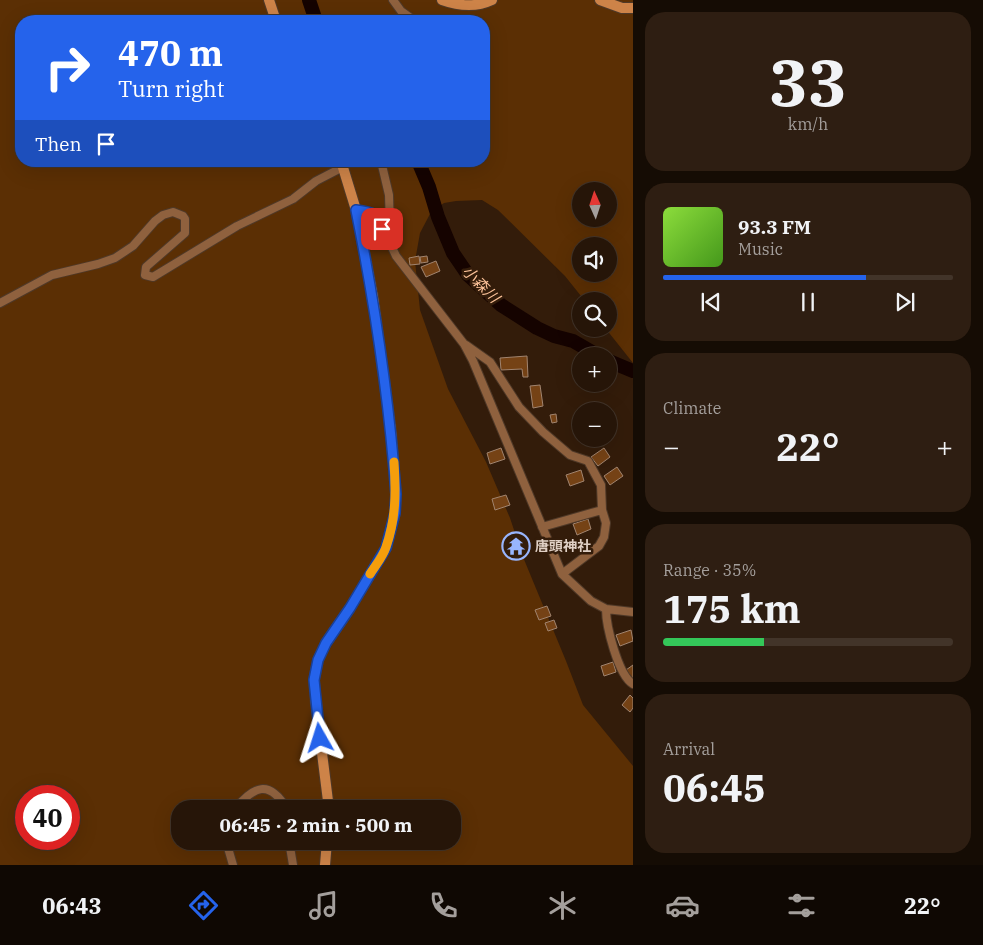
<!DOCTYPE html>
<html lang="en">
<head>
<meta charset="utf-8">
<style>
  :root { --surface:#261508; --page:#2e1e12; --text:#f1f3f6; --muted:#a49f9c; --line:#423429; --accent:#2563eb }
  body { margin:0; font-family:"IBM Plex Serif","Noto Sans JP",serif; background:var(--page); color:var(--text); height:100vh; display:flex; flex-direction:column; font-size:19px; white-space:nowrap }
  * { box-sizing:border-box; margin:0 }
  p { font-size:16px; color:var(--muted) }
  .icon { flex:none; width:28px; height:28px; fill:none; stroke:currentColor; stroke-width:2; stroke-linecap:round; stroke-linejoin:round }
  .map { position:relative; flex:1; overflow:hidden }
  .side { display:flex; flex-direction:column; gap:12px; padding:12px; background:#150c04; width:350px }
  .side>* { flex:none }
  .banner { position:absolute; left:15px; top:15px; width:475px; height:152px; border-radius:20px; box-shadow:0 5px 20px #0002,0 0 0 1px var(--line); background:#2563eb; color:#fff; overflow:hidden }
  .needle { width:32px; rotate:357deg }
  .fabs { position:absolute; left:572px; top:182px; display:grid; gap:10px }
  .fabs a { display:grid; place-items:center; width:45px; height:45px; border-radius:50%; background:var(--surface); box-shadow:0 5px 20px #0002,0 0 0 1px var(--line); font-size:25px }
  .speed { position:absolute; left:15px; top:785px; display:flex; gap:10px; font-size:25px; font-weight:700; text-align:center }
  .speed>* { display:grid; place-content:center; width:65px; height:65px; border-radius:50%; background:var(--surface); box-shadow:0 5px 20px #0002,0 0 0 1px var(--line); line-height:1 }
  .speed .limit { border:8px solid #d22; background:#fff; color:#111 }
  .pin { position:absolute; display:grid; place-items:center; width:42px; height:42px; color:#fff; margin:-21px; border-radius:10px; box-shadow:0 2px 8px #0006 }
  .me { position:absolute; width:55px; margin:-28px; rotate:354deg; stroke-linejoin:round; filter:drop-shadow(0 0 4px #0008) }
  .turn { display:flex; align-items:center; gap:18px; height:105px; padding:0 20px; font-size:22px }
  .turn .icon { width:65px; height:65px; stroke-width:2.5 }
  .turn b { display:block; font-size:35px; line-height:42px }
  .then { display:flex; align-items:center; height:48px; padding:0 20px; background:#0003; gap:10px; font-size:19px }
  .big { font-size:38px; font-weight:800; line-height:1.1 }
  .side .card { flex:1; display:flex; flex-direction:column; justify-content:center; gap:8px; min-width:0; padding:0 18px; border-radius:20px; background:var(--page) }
  .side .dial { align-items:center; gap:0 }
  .dial b { font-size:65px; line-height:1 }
  .song { display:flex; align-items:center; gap:15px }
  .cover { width:60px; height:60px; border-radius:8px; background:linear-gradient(135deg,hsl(90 70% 55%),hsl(100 70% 35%)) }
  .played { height:5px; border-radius:2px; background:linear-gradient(90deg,var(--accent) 70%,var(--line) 70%) }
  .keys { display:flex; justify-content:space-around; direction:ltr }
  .heat { display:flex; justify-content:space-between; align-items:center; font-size:28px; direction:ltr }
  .charge { height:8px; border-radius:4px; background:linear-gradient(90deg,#34c759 35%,var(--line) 0) }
  .trip { position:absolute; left:171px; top:800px; width:290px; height:50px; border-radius:20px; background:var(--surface); box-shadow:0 5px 20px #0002,0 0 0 1px var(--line); font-weight:800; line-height:50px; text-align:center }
  .tabs { display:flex; height:80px; justify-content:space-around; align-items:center; background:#0f0803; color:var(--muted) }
  .tabs .icon { width:35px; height:35px }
  .tabs .selected { color:var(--accent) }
  .tabs b { font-size:22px; color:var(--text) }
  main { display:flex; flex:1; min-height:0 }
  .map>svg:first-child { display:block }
</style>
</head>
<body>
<main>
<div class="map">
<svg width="633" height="865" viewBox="0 0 633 865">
  <rect width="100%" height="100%" fill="#331c0a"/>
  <!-- green -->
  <path fill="#5b2f04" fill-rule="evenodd" d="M0,0H633V363L606,329H609V301H585L565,276L498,210L482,200L456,201L444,203L431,212L420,233L415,261L420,310L448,389L486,462L510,518L523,557L566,661L583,705L633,766V865H0ZM21,21H484V161H21ZM581,191H609V219H581ZM581,246H609V274H581ZM26,796H69V839H26ZM180,809H452V841H180Z"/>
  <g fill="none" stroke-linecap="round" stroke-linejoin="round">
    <!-- river -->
    <path stroke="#150300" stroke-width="14" d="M309,0L316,21
      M418,161L429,187L438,217L453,253L468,275L501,305L537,328L554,336L573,341L599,356
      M609,361L633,371"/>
  </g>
  <!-- building -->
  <path fill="#754215" stroke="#a1846f" d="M419,256L420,264L410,265L409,258Z
    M427,256L428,262L421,263L420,257Z
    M436,261L440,271L426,277L421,267Z
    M527,356L528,377H523L522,369L501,370L500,358Z
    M540,385L543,406L533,408L530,386Z
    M556,414L557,422L552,423L550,415Z
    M501,448L505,459L490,464L487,453Z
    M604,448L610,457L598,466L591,457Z
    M617,467L623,476L610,485L604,476Z
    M581,470L584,481L570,486L566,475Z
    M506,495L510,505L495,510L492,499Z
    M588,519L591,529L577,535L573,524Z
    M547,606L551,616L539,620L535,610Z
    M554,620L557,628L548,631L545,623Z
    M631,630L633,641L620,646L616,635Z
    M613,662L616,672L604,676L601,666Z
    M633,665V679L626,670Z
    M630,695L633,698V708L630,712L622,705Z"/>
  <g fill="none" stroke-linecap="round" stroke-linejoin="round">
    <!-- street casing -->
    <g stroke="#4f3928" stroke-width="10">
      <path id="street" d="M393,0L401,11L415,21
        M484,106L485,109
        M381,161L389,195L390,229L387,241
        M356,210L371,212L378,218L396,256L464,344L473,361L562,574L591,601L606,609L633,612
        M0,303L52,275L98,264L115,258L133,246L155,221L163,215L173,212L183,216L185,219V233L146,267L145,275L153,277L237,226L293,199L316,181L343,167
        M466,345L490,362L519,407L543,432L570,455L588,461L601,485L602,510L606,523L604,537L599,546L562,574
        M542,527L602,510
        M606,609C606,626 618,675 633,684
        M235,809C254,786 269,779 287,809
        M226,841L233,865
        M289,841L293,865"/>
    </g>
    <!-- secondary casing -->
    <g stroke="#4f3928" stroke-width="12">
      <path id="secondary" d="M269,0L276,21
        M442,0C459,6 475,8 492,0
        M600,0L622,8H633
        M329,809L316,705L314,680L318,660L326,643L350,608L386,548L395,513L396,495L391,431L373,297L356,210L341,161
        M325,865L327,841"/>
    </g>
    <!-- street -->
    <use href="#street" stroke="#8f613e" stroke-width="8"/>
    <!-- secondary -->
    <use href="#secondary" stroke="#cd8348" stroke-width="10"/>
  </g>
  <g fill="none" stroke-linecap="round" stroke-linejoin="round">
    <!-- route casing -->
    <g stroke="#184099" stroke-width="12">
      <path id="route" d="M320,738L314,680L318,660L326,643L350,608L386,548L395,513L396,494C389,399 375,305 356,210C373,212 376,213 382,229"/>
    </g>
    <!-- route -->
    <use href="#route" stroke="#2563eb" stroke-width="9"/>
    <!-- slow -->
    <path stroke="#f59e0b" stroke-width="9" d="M370,574C375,566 383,557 386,547C396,519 396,492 394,462"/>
  </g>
  <!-- icons -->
  <defs>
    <g id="temple-ring" transform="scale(1.4375)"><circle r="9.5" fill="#331c0a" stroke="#98b5fd" stroke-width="1.5"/><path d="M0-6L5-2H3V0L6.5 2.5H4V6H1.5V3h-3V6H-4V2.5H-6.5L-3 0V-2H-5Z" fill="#98b5fd"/></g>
  </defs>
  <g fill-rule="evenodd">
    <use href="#temple-ring" x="516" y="546"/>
  </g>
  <g text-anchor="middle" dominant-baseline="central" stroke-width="5" stroke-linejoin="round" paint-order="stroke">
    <!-- poi labels -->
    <g font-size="14" font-weight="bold" fill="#e0d0c5" stroke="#331c0a" text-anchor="start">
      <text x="535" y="546">唐頭神社</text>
    </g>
    <!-- water labels -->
    <g font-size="15" font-style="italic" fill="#fbc198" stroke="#331c0a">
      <text transform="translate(481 284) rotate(45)">小森川</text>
    </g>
  </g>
</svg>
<div class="fabs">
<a><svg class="needle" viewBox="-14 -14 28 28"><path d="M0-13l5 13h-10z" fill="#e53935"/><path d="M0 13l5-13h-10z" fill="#a49f9c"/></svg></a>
<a><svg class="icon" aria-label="sound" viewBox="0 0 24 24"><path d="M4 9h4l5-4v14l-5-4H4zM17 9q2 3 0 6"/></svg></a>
<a><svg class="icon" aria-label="search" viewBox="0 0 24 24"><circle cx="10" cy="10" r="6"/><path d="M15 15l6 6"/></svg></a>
<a>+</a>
<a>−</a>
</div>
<div class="speed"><div class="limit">40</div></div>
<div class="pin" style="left:382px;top:229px;background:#d93025"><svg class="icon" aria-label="arrive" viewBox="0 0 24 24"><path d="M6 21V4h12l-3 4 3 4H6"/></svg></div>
<svg class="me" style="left:320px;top:738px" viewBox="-20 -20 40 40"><path d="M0-17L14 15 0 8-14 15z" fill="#2563eb" stroke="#fff" stroke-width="4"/></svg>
<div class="trip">06:45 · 2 min · 500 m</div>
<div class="banner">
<div class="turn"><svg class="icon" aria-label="right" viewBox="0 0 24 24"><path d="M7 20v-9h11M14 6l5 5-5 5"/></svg><div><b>470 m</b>Turn right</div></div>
<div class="then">Then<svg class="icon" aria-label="arrive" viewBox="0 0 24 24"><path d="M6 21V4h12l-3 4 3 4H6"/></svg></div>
</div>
</div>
<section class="side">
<div class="card dial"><b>33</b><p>km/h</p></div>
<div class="card">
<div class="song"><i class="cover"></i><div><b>93.3 FM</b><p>Music</p></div></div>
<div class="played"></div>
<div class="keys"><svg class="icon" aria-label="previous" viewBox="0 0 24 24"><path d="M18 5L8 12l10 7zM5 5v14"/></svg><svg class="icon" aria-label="pause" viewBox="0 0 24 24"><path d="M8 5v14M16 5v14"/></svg><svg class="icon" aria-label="next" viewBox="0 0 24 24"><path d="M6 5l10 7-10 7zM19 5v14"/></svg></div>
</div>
<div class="card"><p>Climate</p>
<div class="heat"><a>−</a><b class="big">22°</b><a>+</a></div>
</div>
<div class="card"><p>Range · 35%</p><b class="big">175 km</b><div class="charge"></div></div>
<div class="card"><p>Arrival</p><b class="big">06:45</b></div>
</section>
</main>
<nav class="tabs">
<b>06:43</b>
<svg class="icon selected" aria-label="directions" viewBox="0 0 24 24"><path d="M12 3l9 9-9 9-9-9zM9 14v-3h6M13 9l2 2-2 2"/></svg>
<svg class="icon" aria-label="music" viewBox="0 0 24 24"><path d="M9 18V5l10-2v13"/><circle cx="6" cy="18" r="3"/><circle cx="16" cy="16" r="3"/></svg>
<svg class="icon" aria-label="phone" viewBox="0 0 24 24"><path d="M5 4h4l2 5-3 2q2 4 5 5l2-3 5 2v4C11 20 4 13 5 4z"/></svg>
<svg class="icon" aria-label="climate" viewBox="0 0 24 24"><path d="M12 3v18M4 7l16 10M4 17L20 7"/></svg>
<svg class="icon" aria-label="car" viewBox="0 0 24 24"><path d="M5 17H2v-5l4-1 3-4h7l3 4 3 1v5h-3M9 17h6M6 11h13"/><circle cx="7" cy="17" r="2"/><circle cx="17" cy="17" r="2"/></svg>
<svg class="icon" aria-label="filters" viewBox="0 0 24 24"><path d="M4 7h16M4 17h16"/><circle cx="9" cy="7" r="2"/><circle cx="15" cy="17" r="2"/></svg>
<b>22°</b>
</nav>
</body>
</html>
